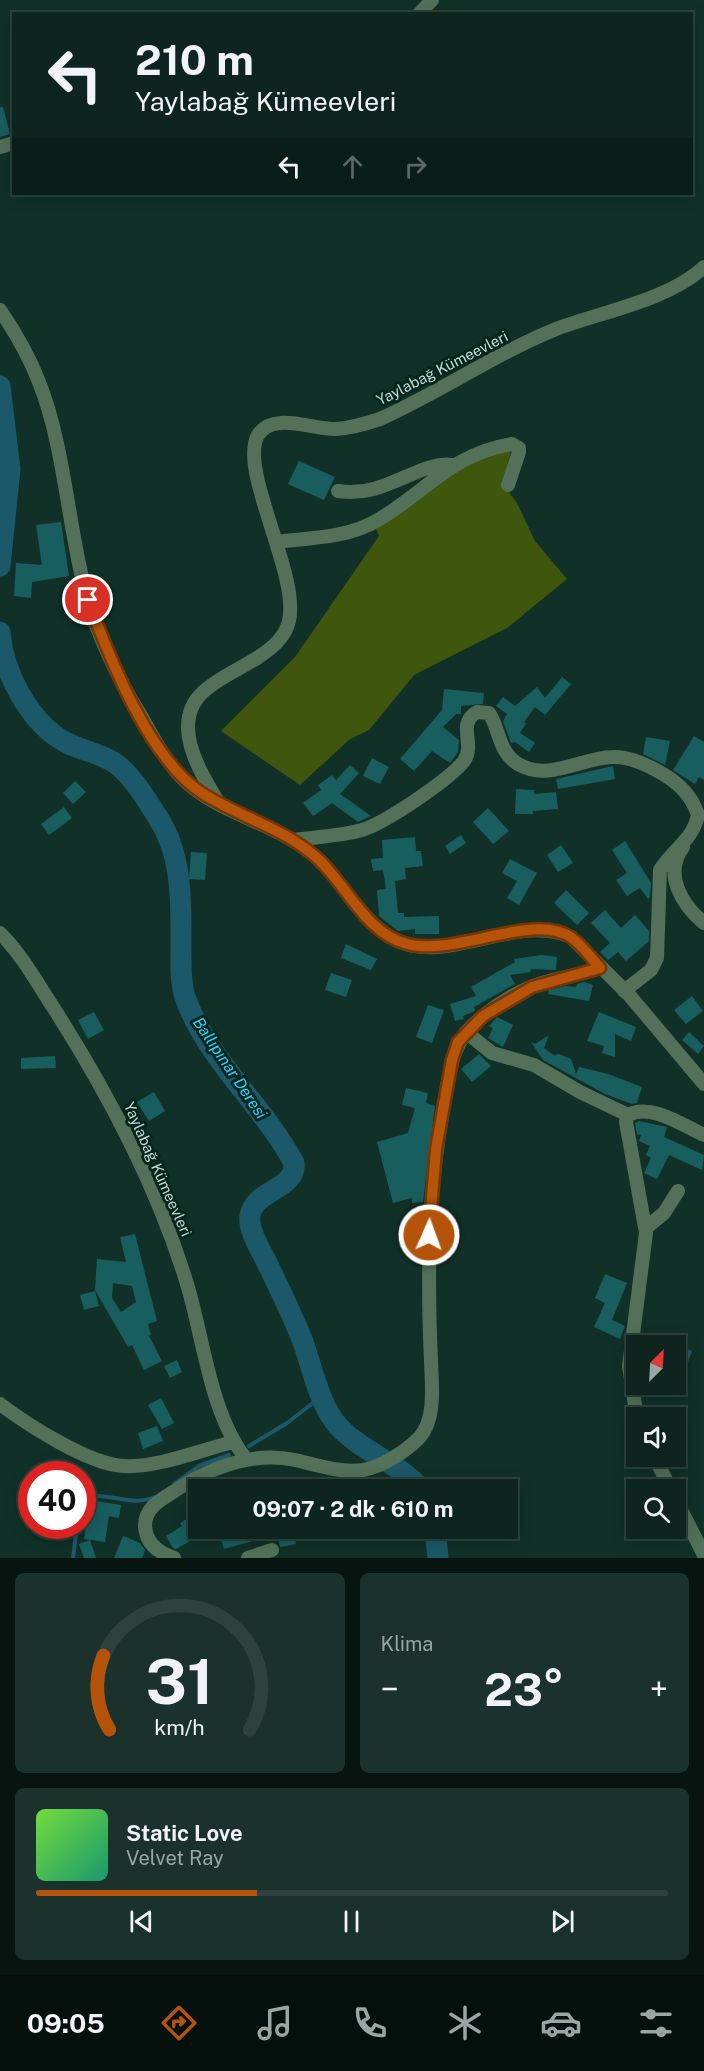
<!DOCTYPE html>
<html lang="tr">
<head>
<meta charset="utf-8">
<style>
  :root { --surface:#0d251e; --page:#1b312b; --text:#f1f3f6; --muted:#9aa5a4; --line:#2d423c; --accent:#b45309 }
  body { margin:0; font-family:"Public Sans",sans-serif; background:var(--page); color:var(--text); height:100vh; display:flex; flex-direction:column; font-size:22px; white-space:nowrap }
  * { box-sizing:border-box; margin:0 }
  p { font-size:20px; color:var(--muted) }
  .icon { flex:none; width:33px; height:33px; fill:none; stroke:currentColor; stroke-width:2; stroke-linecap:round; stroke-linejoin:round }
  .map { position:relative; height:1558px; overflow:hidden }
  .drawer { display:flex; flex-direction:column; gap:15px; padding:15px; background:#071410; flex:1 }
  .drawer>* { flex:none }
  .guide { position:absolute; left:12px; top:12px; width:681px; height:183px; border-radius:0px; box-shadow:0 3px 15px #0003,0 0 0 2px var(--line); background:#0d251e; color:var(--text); overflow:hidden }
  .needle { width:39px; rotate:24deg }
  .buttons { position:absolute; left:626px; top:1335px; display:grid; gap:12px }
  .buttons a { display:grid; place-items:center; width:60px; height:60px; border-radius:0px; background:var(--surface); box-shadow:0 3px 15px #0003,0 0 0 2px var(--line); font-size:30px }
  .speed { position:absolute; left:18px; top:1461px; display:flex; gap:12px; font-size:30px; font-weight:700; text-align:center }
  .speed>* { display:grid; place-content:center; width:78px; height:78px; border-radius:50%; background:var(--surface); box-shadow:0 3px 15px #0003,0 0 0 2px var(--line); line-height:1 }
  .speed .limit { border:9px solid #d22; background:#fff; color:#111 }
  .pin { position:absolute; display:grid; place-items:center; width:51px; height:51px; color:#fff; margin:-26px; border:3px solid #fff; border-radius:50%; box-shadow:0 2px 6px #0007 }
  .me { position:absolute; width:66px; margin:-33px; rotate:2deg; stroke-linejoin:round; filter:drop-shadow(0 0 4px #0008) }
  .turn { display:flex; align-items:center; gap:21px; height:126px; padding:0 24px; font-size:27px }
  .turn .icon { width:78px; height:78px; stroke-width:2.5 }
  .turn b { display:block; font-size:42px; line-height:51px }
  .lanes { display:flex; align-items:center; height:57px; padding:0 24px; background:#0003; justify-content:center; gap:30px; direction:ltr }
  .lanes .off { opacity:.35 }
  .big { font-size:45px; font-weight:700; line-height:1.1 }
  .drawer .tile { flex:1; display:flex; flex-direction:column; justify-content:center; gap:9px; min-width:0; padding:0 21px; border-radius:9px; background:var(--page) }
  .drawer .dial { align-items:center; gap:0 }
  .dial svg { height:156px; overflow:visible; fill:none; stroke:var(--line); stroke-width:7; stroke-linecap:round; text-anchor:middle }
  .dial text { fill:var(--text); stroke:none }
  .song { display:flex; align-items:center; gap:18px }
  .cover { width:72px; height:72px; border-radius:9px; background:linear-gradient(135deg,hsl(100 70% 55%),hsl(160 70% 35%)) }
  .played { height:6px; border-radius:3px; background:linear-gradient(90deg,var(--accent) 35%,var(--line) 35%) }
  .keys { display:flex; justify-content:space-around; direction:ltr }
  .heat { display:flex; justify-content:space-between; align-items:center; font-size:33px; direction:ltr }
  .drawer .tiles { flex:1; display:grid; gap:15px; grid-template-columns:1fr 1fr }
  .tile:last-child { grid-column:span 2 }
  .trip { position:absolute; left:188px; top:1479px; width:330px; height:60px; border-radius:0px; background:var(--surface); box-shadow:0 3px 15px #0003,0 0 0 2px var(--line); font-weight:700; line-height:60px; text-align:center }
  .tabs { display:flex; height:96px; justify-content:space-around; align-items:center; background:#050f0c; color:var(--muted) }
  .tabs .icon { width:42px; height:42px }
  .tabs .current { color:var(--accent) }
  .tabs b { font-size:27px; color:var(--text) }
  .map>svg:first-child { display:block }
</style>
</head>
<body>
<div class="map">
<svg width="704" height="1558" viewBox="0 0 704 1558">
  <rect width="100%" height="100%" fill="#113128"/>
  <!-- green -->
  <path fill="#3f570c" d="M501,451L511,452L502,483L517,503L535,541L567,579L507,628L414,675L369,730L350,739L300,785L221,731L295,657L379,536L376,529L465,462Z"/>
  <g fill="none" stroke-linecap="round" stroke-linejoin="round">
    <!-- stream -->
    <path stroke="#1b5869" stroke-width="4" d="M249,1446L287,1423L322,1396
      M174,1484L199,1466L229,1455
      M82,1502L87,1496C112,1493 132,1507 155,1497
      M73,1558L77,1526"/>
    <!-- river -->
    <path stroke="#1b5869" stroke-width="21" d="M0,386L10,469L0,566
      M0,632C3,672 29,722 65,742C80,750 100,753 115,763C132,775 146,799 157,816C183,855 181,902 181,947C181,964 180,981 185,997C206,1058 264,1106 294,1163C297,1190 254,1189 250,1216C248,1232 263,1253 269,1267C281,1292 293,1316 303,1342C313,1370 319,1404 338,1426C362,1452 399,1463 422,1490
      M435,1528L438,1558"/>
  </g>
  <!-- building -->
  <path fill="#185e5f" fill-rule="evenodd" d="M0,107H3L10,134L0,137Z
    M299,461L335,477L324,500L288,484Z
    M61,522L69,576L32,582L31,598L14,596L16,563L42,565L36,525Z
    M562,677L571,684L545,715L535,707L524,722L526,723L520,733L535,743L529,752L515,742L511,743L503,721L507,714L496,706L503,697L515,706L537,687L545,698Z
    M444,689L484,693L483,704L461,706V714H456L443,727L459,740L458,752L450,763L432,751L414,771L400,759L442,710Z
    M694,736L704,742V780L699,777L695,784L673,770Z
    M646,737L670,741L665,765L643,754Z
    M372,758L389,767L380,784L363,776Z
    M350,765L359,773L340,794L371,816L358,822L332,803L313,816L303,803L321,790L318,785L332,775L336,780Z
    M613,766L615,779L558,789L556,779Z
    M75,781L86,792L73,804L63,793Z
    M516,789L534,790V794L556,792L558,809L533,811V814H515Z
    M64,807L72,818L49,835L41,824Z
    M488,808L509,831L493,844L473,822Z
    M461,835L466,843L450,854L445,846Z
    M415,837L416,851H421L423,866L405,868L406,879L395,881L398,913H404V917L439,916V934H415V929L398,931L379,916L377,890L386,889L383,870L373,871L371,859L383,858L382,840Z
    M625,841L651,883L650,897L648,899L640,888L627,896L616,880L627,873L612,850Z
    M561,845L573,863L558,872L547,855Z
    M191,852L207,853L205,880L189,879Z
    M510,859L537,873L519,905L507,898L517,881L502,873Z
    M566,890L589,913L577,925L554,903Z
    M605,910L621,928L635,915L649,931V941L626,961L618,952L608,960L600,952L610,943L591,923Z
    M346,944L377,959L371,970L341,958Z
    M541,955L557,957L556,970L530,969L531,972L510,975L515,984L474,1007L475,1011L463,1016L464,1019L455,1021L450,1004L476,996L471,987L515,962L514,959Z
    M331,973L352,980L346,997L325,990Z
    M584,982L593,985L589,1001L548,994L549,990L566,986L576,987L577,984Z
    M692,996L703,1011L686,1024L674,1010Z
    M428,1005L444,1010L432,1043L416,1037Z
    M94,1012L104,1030L88,1039L78,1020Z
    M599,1012L636,1027L631,1041L615,1034V1057L602,1053L604,1046L587,1041Z
    M497,1017L513,1025L503,1047L488,1038L493,1028L489,1026Z
    M689,1032L704,1046L698,1054L682,1040Z
    M549,1035L544,1048L554,1055L559,1054L571,1059L576,1074L579,1067L608,1074L642,1087L637,1103L632,1104L605,1094L543,1060L531,1042L535,1044Z
    M479,1054L491,1066L472,1082L461,1069Z
    M55,1056L56,1068L21,1069V1058Z
    M406,1088L428,1093L426,1103L435,1106L423,1202L412,1203V1198L393,1203L377,1142L408,1133L415,1108L402,1105Z
    M154,1092L165,1111L149,1121L137,1102Z
    M639,1121L667,1127L664,1137L704,1155L702,1170L669,1155L657,1179L644,1173L651,1158L646,1155L650,1146L639,1141L641,1135L637,1134L635,1123Z
    M135,1234L157,1321L148,1324L151,1335L149,1336L162,1361L144,1370L132,1345L128,1347L95,1290L97,1259L126,1262L120,1237ZM113,1283L132,1286L136,1302L121,1312L112,1298Z
    M605,1274L627,1283L612,1320L625,1326L620,1339L594,1327L605,1303L595,1298Z
    M95,1291L99,1306L84,1310L80,1295Z
    M677,1345L692,1351L688,1362L675,1358Z
    M177,1360L182,1372L170,1378L164,1366Z
    M161,1398L174,1423L162,1429L148,1405Z
    M157,1426L163,1441L143,1449L138,1433Z
    M90,1500L121,1505L119,1518L109,1516L105,1542L84,1539Z
    M198,1512V1528H213L176,1549L173,1548L166,1536L182,1526L180,1523Z
    M218,1528L293,1529L296,1544L280,1547L277,1534L224,1549Z
    M123,1536L140,1543L145,1550L142,1558H114Z
    M90,1540L96,1558H84L79,1544Z"/>
  <g fill="none" stroke-linecap="round" stroke-linejoin="round">
    <!-- minor -->
    <path stroke="#537058" stroke-width="14" d="M419,14L432,0
      M0,147L14,143
      M0,310C15,332 29,356 39,382C65,447 68,529 87,598C99,639 119,680 141,716C154,739 166,762 184,780C217,812 269,822 306,849C341,874 357,920 396,940C447,966 518,912 571,937L630,996L704,1084
      M338,491C385,499 419,460 453,465
      M276,542C310,538 348,538 378,520C427,491 451,454 512,444L519,448V452L508,485
      M217,800C199,770 170,723 203,692C218,678 240,669 257,658C271,649 285,638 289,621C300,575 238,469 258,435C273,411 313,430 336,429C351,428 365,424 380,419C440,392 495,354 556,329C601,312 669,300 704,267
      M294,840C316,837 340,836 362,830C385,823 449,780 464,761C476,744 456,724 477,712L489,713C500,729 498,752 518,764C548,782 581,758 612,757C630,756 648,765 663,774C680,784 692,796 698,815C693,840 673,849 660,870L657,958L651,970L624,991
      M683,847C663,874 682,905 704,923
      M0,933C22,955 36,981 53,1007C108,1093 157,1185 187,1284C204,1340 210,1413 246,1459
      M466,1032L492,1053L534,1065L580,1092L628,1115
      M646,1228L664,1213L678,1191
      M0,1404C28,1425 90,1465 124,1466C156,1468 201,1450 233,1442
      M637,1418L629,1366L646,1233L626,1122L628,1115C651,1103 682,1125 704,1135
      M654,1456L671,1490
      M675,1498L704,1555
      M174,1558C159,1553 146,1544 145,1526C145,1508 160,1500 173,1492C209,1468 251,1451 295,1460C317,1465 340,1473 363,1470C382,1467 406,1451 419,1438C436,1420 432,1385 431,1362C427,1273 428,1186 445,1099C450,1070 452,1044 475,1023C492,1007 519,990 542,983C561,977 581,975 600,968
      M248,1558L272,1550"/>
  </g>
  <g fill="none" stroke-linecap="round" stroke-linejoin="round">
    <!-- route casing -->
    <g stroke="#753606" stroke-width="15">
      <path id="route" d="M88,600C110,659 149,759 202,793C239,817 284,828 317,858C347,885 365,933 407,944C455,957 534,911 572,938C583,946 591,958 600,968L532,987L483,1016L458,1042L452,1060L436,1149L429,1235"/>
    </g>
    <!-- route -->
    <use href="#route" stroke="#b45309" stroke-width="10"/>
  </g>
  <g text-anchor="middle" dominant-baseline="central" stroke-width="6" stroke-linejoin="round" paint-order="stroke">
    <!-- street labels -->
    <g font-size="15" fill="#c5d7d1" stroke="#06271e">
      <text transform="translate(442 368) rotate(-27)">Yaylabağ Kümeevleri</text>
      <text transform="translate(158 1169) rotate(66)">Yaylabağ Kümeevleri</text>
    </g>
    <!-- water labels -->
    <g font-size="16" font-style="italic" fill="#24d5ff" stroke="#06271e">
      <text transform="translate(230 1068) rotate(56)">Ballıpınar Deresi</text>
    </g>
  </g>
</svg>
<div class="buttons">
<a><svg class="needle" viewBox="-14 -14 28 28"><path d="M0-13l5 13h-10z" fill="#e53935"/><path d="M0 13l5-13h-10z" fill="#9aa5a4"/></svg></a>
<a><svg class="icon" aria-label="sound" viewBox="0 0 24 24"><path d="M4 9h4l5-4v14l-5-4H4zM17 9q2 3 0 6"/></svg></a>
<a><svg class="icon" aria-label="search" viewBox="0 0 24 24"><circle cx="10" cy="10" r="6"/><path d="M15 15l6 6"/></svg></a>
</div>
<div class="speed"><div class="limit">40</div></div>
<div class="pin" style="left:88px;top:600px;background:#d93025"><svg class="icon" aria-label="arrive" viewBox="0 0 24 24"><path d="M6 21V4h12l-3 4 3 4H6"/></svg></div>
<svg class="me" style="left:429px;top:1235px" viewBox="-20 -20 40 40"><circle r="17" fill="#b45309" stroke="#fff" stroke-width="3"/><path d="M0-11L8 9 0 5-8 9z" fill="#fff"/></svg>
<div class="trip">09:07 · 2 dk · 610 m</div>
<div class="guide">
<div class="turn"><svg class="icon" aria-label="left" viewBox="0 0 24 24"><path d="M17 20v-9H6M10 6l-5 5 5 5"/></svg><div><b>210 m</b>Yaylabağ Kümeevleri</div></div>
<div class="lanes"><svg class="icon" aria-label="left" viewBox="0 0 24 24"><path d="M17 20v-9H6M10 6l-5 5 5 5"/></svg><svg class="icon off" aria-label="ahead" viewBox="0 0 24 24"><path d="M12 20V5M6 11l6-6 6 6"/></svg><svg class="icon off" aria-label="right" viewBox="0 0 24 24"><path d="M7 20v-9h11M14 6l5 5-5 5"/></svg></div>
</div>
</div>
<section class="drawer">
<div class="tiles">
<div class="tile dial"><svg viewBox="0 0 100 80">
<path d="M14 69A42 42 0 1 1 86 69"/>
<path d="M14 69A42 42 0 0 1 11 31" stroke="#b45309"/>
<text x="50" y="56" font-size="32" font-weight="700">31</text>
<text x="50" y="72" font-size="11">km/h</text>
</svg></div>
<div class="tile"><p>Klima</p>
<div class="heat"><a>−</a><b class="big">23°</b><a>+</a></div>
</div>
<div class="tile">
<div class="song"><i class="cover"></i><div><b>Static Love</b><p>Velvet Ray</p></div></div>
<div class="played"></div>
<div class="keys"><svg class="icon" aria-label="previous" viewBox="0 0 24 24"><path d="M18 5L8 12l10 7zM5 5v14"/></svg><svg class="icon" aria-label="pause" viewBox="0 0 24 24"><path d="M8 5v14M16 5v14"/></svg><svg class="icon" aria-label="next" viewBox="0 0 24 24"><path d="M6 5l10 7-10 7zM19 5v14"/></svg></div>
</div>
</div>
</section>
<nav class="tabs">
<b>09:05</b>
<svg class="icon current" aria-label="directions" viewBox="0 0 24 24"><path d="M12 3l9 9-9 9-9-9zM9 14v-3h6M13 9l2 2-2 2"/></svg>
<svg class="icon" aria-label="music" viewBox="0 0 24 24"><path d="M9 18V5l10-2v13"/><circle cx="6" cy="18" r="3"/><circle cx="16" cy="16" r="3"/></svg>
<svg class="icon" aria-label="phone" viewBox="0 0 24 24"><path d="M5 4h4l2 5-3 2q2 4 5 5l2-3 5 2v4C11 20 4 13 5 4z"/></svg>
<svg class="icon" aria-label="climate" viewBox="0 0 24 24"><path d="M12 3v18M4 7l16 10M4 17L20 7"/></svg>
<svg class="icon" aria-label="car" viewBox="0 0 24 24"><path d="M5 17H2v-5l4-1 3-4h7l3 4 3 1v5h-3M9 17h6M6 11h13"/><circle cx="7" cy="17" r="2"/><circle cx="17" cy="17" r="2"/></svg>
<svg class="icon" aria-label="filters" viewBox="0 0 24 24"><path d="M4 7h16M4 17h16"/><circle cx="9" cy="7" r="2"/><circle cx="15" cy="17" r="2"/></svg>
</nav>
</body>
</html>
